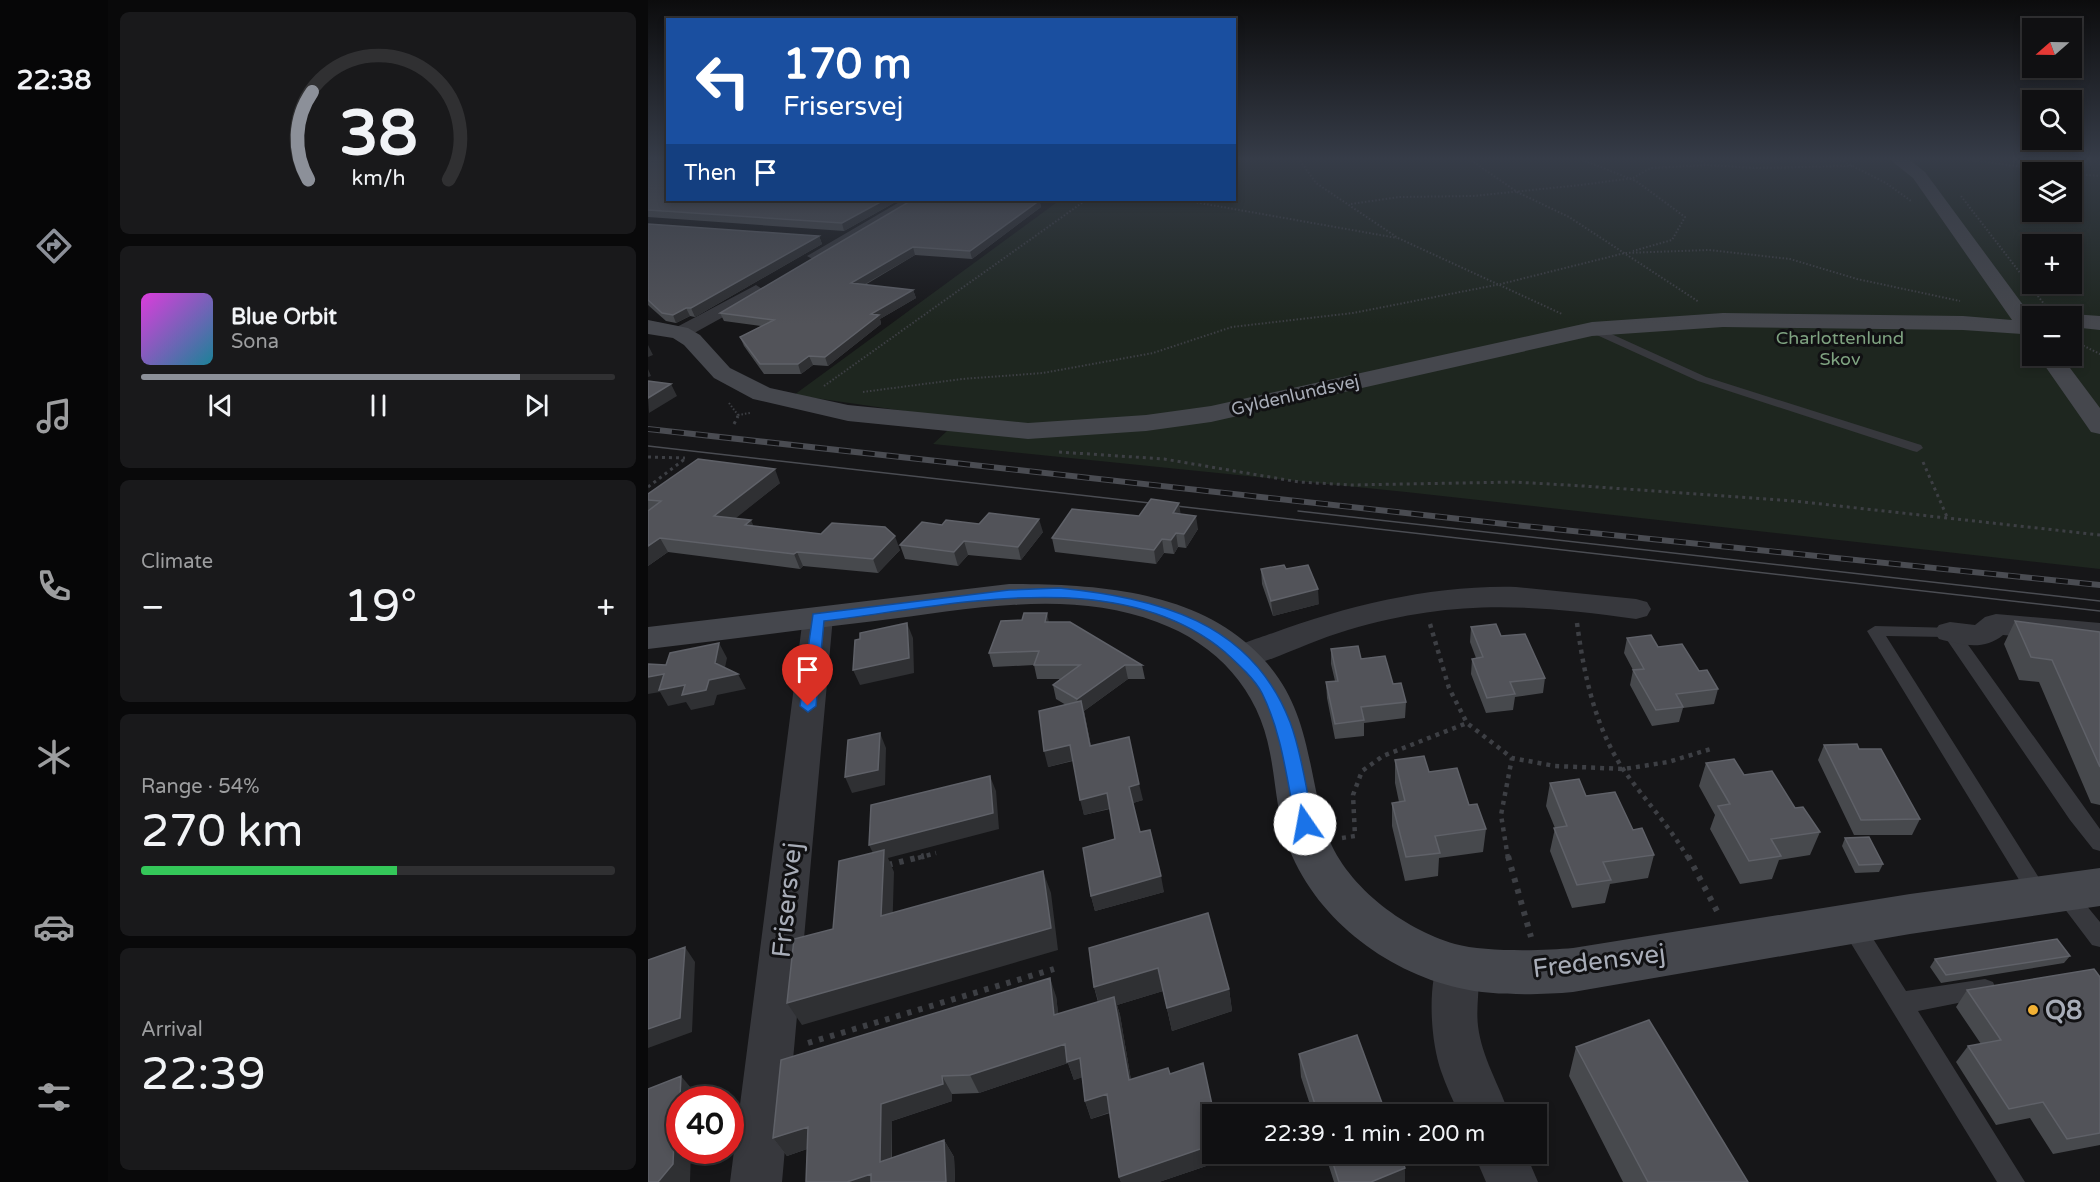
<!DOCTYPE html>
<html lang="en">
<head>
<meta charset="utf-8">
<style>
  :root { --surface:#101012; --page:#19191b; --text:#f1f3f6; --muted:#9c9d9f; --line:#303032; --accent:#8c9099 }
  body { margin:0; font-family:"Varela Round",sans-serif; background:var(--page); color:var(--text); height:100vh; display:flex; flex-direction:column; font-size:22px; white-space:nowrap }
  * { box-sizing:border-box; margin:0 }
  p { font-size:20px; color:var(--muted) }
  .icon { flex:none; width:33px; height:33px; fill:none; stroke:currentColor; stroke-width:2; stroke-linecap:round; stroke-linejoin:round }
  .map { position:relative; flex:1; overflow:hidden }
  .side { display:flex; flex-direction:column; gap:12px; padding:12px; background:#09090a; width:540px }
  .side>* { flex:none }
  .banner { position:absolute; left:18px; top:18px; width:570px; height:183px; border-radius:0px; box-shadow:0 3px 9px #0003,0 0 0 2px var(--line); background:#1a4fa0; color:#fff; overflow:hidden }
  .needle { width:39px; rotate:250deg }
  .fabs { position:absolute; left:1374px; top:18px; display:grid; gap:12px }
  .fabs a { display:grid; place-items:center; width:60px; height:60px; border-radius:0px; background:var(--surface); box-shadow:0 3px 9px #0003,0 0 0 2px var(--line); font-size:30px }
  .speed { position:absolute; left:18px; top:1086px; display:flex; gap:12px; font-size:30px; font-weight:700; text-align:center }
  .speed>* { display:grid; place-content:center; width:78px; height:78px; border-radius:50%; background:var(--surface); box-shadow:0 3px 9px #0003,0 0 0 2px var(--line); line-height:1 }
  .speed .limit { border:9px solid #d22; background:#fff; color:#111 }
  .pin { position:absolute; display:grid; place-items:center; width:51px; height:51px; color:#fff; margin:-62px -26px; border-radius:50% 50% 50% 0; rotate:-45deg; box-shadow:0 0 6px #0007 }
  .pin .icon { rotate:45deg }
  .me { position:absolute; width:66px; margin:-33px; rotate:348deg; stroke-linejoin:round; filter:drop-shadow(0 0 4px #0008) }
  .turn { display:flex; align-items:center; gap:21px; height:126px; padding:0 18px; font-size:27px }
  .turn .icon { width:78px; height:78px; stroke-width:2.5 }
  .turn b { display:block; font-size:42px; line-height:51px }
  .then { display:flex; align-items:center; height:57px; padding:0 18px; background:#0003; gap:12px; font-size:22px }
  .big { font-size:45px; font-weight:600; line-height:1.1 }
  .side .tile { flex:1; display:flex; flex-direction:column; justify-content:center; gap:9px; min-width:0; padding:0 21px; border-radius:9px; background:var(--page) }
  .side .dial { align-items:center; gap:0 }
  .dial svg { height:156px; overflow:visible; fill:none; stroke:var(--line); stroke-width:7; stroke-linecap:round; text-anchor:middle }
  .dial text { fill:var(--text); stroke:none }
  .song { display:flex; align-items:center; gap:18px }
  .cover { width:72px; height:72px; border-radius:9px; background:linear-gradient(135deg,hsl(300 70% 55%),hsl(190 70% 35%)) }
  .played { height:6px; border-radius:3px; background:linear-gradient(90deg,var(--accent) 80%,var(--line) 80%) }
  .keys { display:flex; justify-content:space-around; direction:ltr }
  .heat { display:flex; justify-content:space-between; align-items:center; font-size:33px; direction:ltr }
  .charge { height:9px; border-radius:4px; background:linear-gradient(90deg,#34c759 54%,var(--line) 0) }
  .trip { position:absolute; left:554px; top:1104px; width:345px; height:60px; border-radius:0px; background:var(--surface); box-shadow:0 3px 9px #0003,0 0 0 2px var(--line); font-weight:600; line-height:60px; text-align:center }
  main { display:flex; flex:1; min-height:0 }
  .dock { display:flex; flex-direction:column; width:108px; justify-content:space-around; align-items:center; background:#060607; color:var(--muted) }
  .dock .icon { width:42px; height:42px }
  .dock .on { color:var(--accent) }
  .dock b { font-size:27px; color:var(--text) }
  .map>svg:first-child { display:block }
</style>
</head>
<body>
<main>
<nav class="dock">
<b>22:38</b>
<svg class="icon on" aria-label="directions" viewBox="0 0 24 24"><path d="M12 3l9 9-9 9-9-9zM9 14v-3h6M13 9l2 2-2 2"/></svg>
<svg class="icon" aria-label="music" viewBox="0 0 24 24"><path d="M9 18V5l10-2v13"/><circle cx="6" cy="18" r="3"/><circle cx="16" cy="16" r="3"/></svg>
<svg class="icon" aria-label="phone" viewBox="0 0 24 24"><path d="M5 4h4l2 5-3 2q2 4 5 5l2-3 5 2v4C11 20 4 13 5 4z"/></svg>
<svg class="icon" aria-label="climate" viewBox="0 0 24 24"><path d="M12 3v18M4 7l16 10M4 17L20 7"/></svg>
<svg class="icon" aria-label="car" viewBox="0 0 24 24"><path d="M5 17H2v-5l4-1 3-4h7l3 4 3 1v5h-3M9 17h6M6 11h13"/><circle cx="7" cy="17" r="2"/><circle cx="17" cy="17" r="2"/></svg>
<svg class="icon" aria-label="filters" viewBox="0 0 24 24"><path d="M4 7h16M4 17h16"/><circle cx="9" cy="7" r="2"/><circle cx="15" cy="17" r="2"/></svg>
</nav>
<section class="side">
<div class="tile dial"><svg viewBox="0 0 100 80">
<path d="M14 69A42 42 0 1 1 86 69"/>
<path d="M14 69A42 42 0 0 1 16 24" stroke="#8c9099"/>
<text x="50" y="56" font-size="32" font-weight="700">38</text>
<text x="50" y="72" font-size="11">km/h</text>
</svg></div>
<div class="tile">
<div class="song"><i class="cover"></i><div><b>Blue Orbit</b><p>Sona</p></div></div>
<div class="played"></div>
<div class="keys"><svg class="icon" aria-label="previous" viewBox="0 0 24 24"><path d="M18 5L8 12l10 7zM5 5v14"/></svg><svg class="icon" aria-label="pause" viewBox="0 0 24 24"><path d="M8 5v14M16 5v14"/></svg><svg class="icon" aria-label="next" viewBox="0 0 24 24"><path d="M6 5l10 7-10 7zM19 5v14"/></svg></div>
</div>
<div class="tile"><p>Climate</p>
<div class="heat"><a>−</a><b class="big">19°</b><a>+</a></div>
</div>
<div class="tile"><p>Range · 54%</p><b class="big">270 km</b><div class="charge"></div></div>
<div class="tile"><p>Arrival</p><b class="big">22:39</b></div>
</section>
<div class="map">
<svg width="1452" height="1182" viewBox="0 0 1452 1182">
  <rect width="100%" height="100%" fill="#161618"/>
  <!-- green -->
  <path fill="#1e261f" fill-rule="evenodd" d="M587,158H1452V569L758,492L285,444L312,419L146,395L412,200H586ZM1384,172H1424V212H1384ZM1384,244H1424V284H1384ZM1384,316H1424V356H1384Z"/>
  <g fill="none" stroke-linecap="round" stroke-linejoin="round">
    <!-- path-far3 -->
    <path stroke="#3d3f44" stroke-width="2" stroke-dasharray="1.5 2" stroke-linecap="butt" d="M650,158L668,183L750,238L914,314
      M820,158L869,192L921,217L1051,302
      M930,158L988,181L1037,217L1024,240L985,251
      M1047,158L1057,163
      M1189,158L1238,183L1263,201
      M1309,158L1410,172
      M1424,174L1452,176
      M1313,196L1403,313
      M535,200L749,238
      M703,204L752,197L825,196L933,185L985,178L1003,168L1059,165L1108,168L1204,166
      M1426,341L1452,354
      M176,386L438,200
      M215,392L314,379L395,373L505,353L584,327L705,313L853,284L977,253L1061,250L1142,259L1209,279L1312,301
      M81,403L90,415L89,418
      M90,415L102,413"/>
    <!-- path-far2 -->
    <path stroke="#3d3f44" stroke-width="3" stroke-dasharray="3 4" stroke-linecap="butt" d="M86,424L90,416
      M411,452L516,459L651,482L703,485L867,482L935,486L1146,501L1452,535
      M0,457L37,458
      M1275,462L1300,519
      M0,487L38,458"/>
    <!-- path-far1 -->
    <path stroke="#3d3f44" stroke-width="4.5" stroke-dasharray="4 5" stroke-linecap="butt" d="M929,623C936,675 947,728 977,772C998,801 1022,827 1040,858
      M782,624L801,688L819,723L864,758L907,766L976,769L1020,762L1066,748
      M694,838L707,836L705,795L714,771L735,756L819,723
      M270,858L288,853
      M860,858L853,815L864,758"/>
    <!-- path -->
    <path stroke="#3d3f44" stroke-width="6" stroke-dasharray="4.5 7" stroke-linecap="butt" d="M860,856L883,937
      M1040,856L1069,911
      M240,865L276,856
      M160,1043L406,969"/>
    <!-- lane -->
    <path fill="#37383d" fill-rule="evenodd" d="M940,327H948L1058,377L1273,445L1275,448L1269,452L1265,451L1050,381L940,331Z
      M1227,626L1308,628L1452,829V851L1445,849L1422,820L1297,637L1238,636L1398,889L1401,895L1398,901L1391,904L1384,901L1219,631Z
      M1417,885L1424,888L1452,922V947L1444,945L1410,900L1407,894L1410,888Z
      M1204,916L1212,918L1258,991L1337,979L1345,982L1348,989L1345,996L1270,1011L1377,1182H1349L1196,932L1193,925L1196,918Z"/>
    <!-- street -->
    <path fill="#37383d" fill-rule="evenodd" d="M255,200H273L174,260L168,261L159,256Z
      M108,285L117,291L115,295L39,337H25L22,333L25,329Z
      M868,587L988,599L999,602L1003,609L999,616L988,619C882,604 804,599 700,630C663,641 629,659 593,669L582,666L577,658C586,644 609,639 625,633C702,605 785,585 868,587Z
      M170,607L181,610L185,617L134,1182H82L155,617L159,610Z
      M1348,614L1452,623V643L1355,635C1336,651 1314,645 1291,639L1286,632L1291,625L1302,622L1327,625L1337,617Z
      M809,946L825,952C836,976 827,1000 830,1026C834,1058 851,1084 861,1114H811C805,1100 798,1086 793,1071C782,1039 779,983 793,952Z
      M826,1154H878L890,1182H838Z"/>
    <!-- secondary -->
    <path fill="#45474d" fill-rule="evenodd" d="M1240,158H1259L1277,172L1384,317V339L1374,334L1315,330L1075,327L944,336L563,422L498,431L380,439L200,421L105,399L66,378L36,345L25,338L0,334V320L40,328L52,335L82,368L122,388L200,405L380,423L498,415L563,406L944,322L1075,313L1315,316L1364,320L1265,178Z
      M1424,314L1452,316V330L1424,327V316H1416Z
      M1390,356H1413L1452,408V434L1443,432Z
      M361,584C441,584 539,589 602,646C663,700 657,761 678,831C695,884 755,929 807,944C836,952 894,951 925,948L1262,894L1452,868V906L1262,934L925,992C892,995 844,996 811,988C736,971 665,916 639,843C629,815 628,783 622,753C611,690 569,644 509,622C419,588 319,610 227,621C151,630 76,640 0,649V627Z"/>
    <!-- tram -->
    <path stroke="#4a4c52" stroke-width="1.5" d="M0,446L1452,611
      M650,511L1452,601"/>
    <!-- rail casing -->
    <g stroke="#4a4c52" stroke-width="6">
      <path id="rail" d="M0,429L857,524L1452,585"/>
    </g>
    <!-- rail -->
    <use href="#rail" stroke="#111113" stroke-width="4" stroke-dasharray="12" stroke-linecap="butt"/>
  </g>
  <!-- wall -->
  <path fill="#47494d" d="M0,158L251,200L196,231L0,217Z
    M392,203L393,207L324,259L267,255L217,285L265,290L268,298L232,319L233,324L180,366L165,365L153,374H116L96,346L92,337L113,326L76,321L72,313Z
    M0,224L171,236L174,244L47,317L42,316L28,323L18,321L0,305Z
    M132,483L87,518L105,526L173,534L252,550L230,573L155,566L152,569L20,552L0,566V494Z
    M533,514L550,529L538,548L530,547L526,554L516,553L508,564L407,552L404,538L491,516Z
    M294,525L395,532L373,560L320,555L310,566L257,559L252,545Z
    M613,569L671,604L625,616L614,584Z
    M1367,621L1452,632V805L1443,803L1391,682L1371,680L1356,644Z
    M401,622L494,665L497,679H480L436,711L443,746L495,800L485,803L492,832L516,892L447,911L443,896L467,839L462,809L436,815L425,761L400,767L418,705L408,699L405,685L412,679H389L386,665L345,667L341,653Z
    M823,627L853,636L897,678L895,693L867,697L865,710L838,713L823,674L824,659L828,658L822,642Z
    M979,638L1010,647L1051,671L1070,689L1066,704L1035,708L1031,722L1004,726L982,685L985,670L976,653Z
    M683,649L713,659L745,684L758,702L757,718L716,723V736L687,739L679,698L678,682L687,681L683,664Z
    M1176,745L1211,749L1272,819L1264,835H1206L1170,760Z
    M747,760L781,772L821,805L838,829L835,852L791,858L790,876L757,881L744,826V803L751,802L747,783Z
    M1058,763L1096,775L1147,808L1172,832L1162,855L1131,860L1124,879L1092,884L1062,829L1067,815L1051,786Z
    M902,783L938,796L985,830L1006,855L1000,878L962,884L957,903L924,908L902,851L907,828L898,806Z
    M1197,838L1235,864L1231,872L1207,873L1194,846Z
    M1422,956L1416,963L1293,983L1282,967L1287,959Z
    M1452,977V1145L1405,1154L1382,1118L1348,1125L1308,1062L1320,1046L1333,1044L1308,1007L1319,990Z
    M446,987L581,989L584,1011L524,1031L515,991L469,1005L472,1015L483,1080L522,1073L576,1160L511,1182H473L471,1177L462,1113L443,1119L437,1101L434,1077L426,1080L420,1063L331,1093L304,1094V1101L244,1121V1158L296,1140L306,1157L307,1182H158L159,1149L139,1156L125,1138L408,996L410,1014L450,1002Z
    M928,1047L1100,1182H975L921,1076Z
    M651,1054L738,1114H665L653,1077Z
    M677,1154H752L757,1182H686Z"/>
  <!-- shaded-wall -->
  <path fill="#2f3033" d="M236,200H251L196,231L194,223Z
    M386,200H397L392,203L393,207L324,259L322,251Z
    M171,236L174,244L47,317L43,308Z
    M265,247L267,255L205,291L203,283Z
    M265,290L268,298L232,319L233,324L180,366L177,357L223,314Z
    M38,308L42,316L28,323L25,315Z
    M0,345L5,355L0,357Z
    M161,356L165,365L153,374L150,364Z
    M0,369L3,376L0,377Z
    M23,384L29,396L1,413L0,398Z
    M127,469L132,483L73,530L66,516Z
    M531,503L533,516L525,513Z
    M548,516L550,529L538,548L536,534Z
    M391,519L395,532L373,560L370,547Z
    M103,520L109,534L97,525Z
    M528,533L530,547L526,554L523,540Z
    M247,536L252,550L230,573L225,559Z
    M12,538L20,552L0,566V546Z
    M514,539L516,553L508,564L506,550Z
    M316,541L320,555L310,566L306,552Z
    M149,552L155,566L152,569L146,554Z
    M670,589L671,604L625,616L623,601Z
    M399,613L402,627L397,622Z
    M259,623L265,638L266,673L212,685L205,670Z
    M71,643L79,658L75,677L90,674L98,689L69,695L66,705L43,710L38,702L20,706L12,692L0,694V677L16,674L61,680L67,663Z
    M477,665L480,679L436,711L446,762L429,699Z
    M232,733L238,748L237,785L204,793L197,777Z
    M422,745L426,760L400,767L396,751Z
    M342,776L348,791L351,829L240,858L246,872L244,938L233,916L229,861L221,845Z
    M491,784L495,800L485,803L481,787Z
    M459,793L463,808L436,815L432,800Z
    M395,871L403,893L410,950L154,1025L139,1003Z
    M513,876L516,892L447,911L443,896Z
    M37,947L47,962L44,1032L0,1048V1029Z
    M510,968L515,991L469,1005L472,1015L486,1098L481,1080L453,1010L446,987Z
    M402,978L408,996L413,1033L406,1015Z
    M581,989L584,1011L524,1031L519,1008Z
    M417,1044L432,1058L439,1076L426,1080L420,1063L331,1093L322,1075Z
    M33,1076L49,1095V1100H32Z
    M294,1076L304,1094V1101L244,1121L243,1179L232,1162L233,1104Z
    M459,1094L465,1111L443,1119L437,1101Z
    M32,1109V1150H43L42,1182H10L27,1117Z
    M160,1127L173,1144L139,1156L125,1138Z
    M296,1140L306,1157L307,1182H298Z
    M564,1145V1154H575L576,1160L511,1182H473L471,1177Z
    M757,1168V1182H723Z
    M223,1174L228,1182H199Z"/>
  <!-- building -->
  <path fill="#525359" stroke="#5f6168" stroke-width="1.5" d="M0,158H20V200H236L194,223L0,210Z
    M264,200H392L322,251L265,247L203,283L265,290L223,314L231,315L177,357L161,356L150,364H112L92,337L126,320L72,313Z
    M0,224L171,236L43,308H38L25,315L14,313L0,300Z
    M0,381L23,384L0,398Z
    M50,459L127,469L66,516L103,520L97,525L173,534L184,523L237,527L247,536L225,559L149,552L146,554L12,538L0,546V511L13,501L0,500V494Z
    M503,499L531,503L525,513L548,516L536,534L528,533L523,540L514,539L506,550L404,538L424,509L491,516Z
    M341,513L391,519L370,547L316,541L306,552L252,545L274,522L294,525L298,520L331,524Z
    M636,565L638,569L660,565L670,589L623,601L613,569Z
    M376,613H399L397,622H422L494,665H477L429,699L405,685L432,665H386L391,651L341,653L353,621L374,620Z
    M1367,621L1452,632V767L1404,660L1383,657Z
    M259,623L261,658L205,670L207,640L212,639V633Z
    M848,624L853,636L877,634L897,678L862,682L867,694L839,698L824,659L835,657L823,627Z
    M1003,635L1010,647L1034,644L1051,671L1059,670L1070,689L1028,694L1035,707L1008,710L985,670L996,669L979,638Z
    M71,643L67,663L90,674L61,680L58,690L34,695L37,685L11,690L16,674L0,677V664L18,665L22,653Z
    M710,646L713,659L737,656L745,684L753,683L758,702L713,707L716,720L687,724L678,682L690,681L683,649Z
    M433,701L442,746L481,737L491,784L481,787L492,832L502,830L513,876L443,896L435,848L467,839L459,793L432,800L422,745L396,751L391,711Z
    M232,733L230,770L197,777L200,740Z
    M1209,744L1211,749H1233L1272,819L1213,820L1176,745Z
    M776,756L781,772L809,768L821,805L829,804L838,829L787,836L792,853L758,857L744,803L757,801L747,760Z
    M1086,759L1096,775L1124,771L1147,808L1155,807L1172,832L1123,839L1133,856L1101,861L1070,806L1082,804L1058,763Z
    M342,776L345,813L221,845L223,805Z
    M931,779L938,796L967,792L985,830L994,828L1006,855L955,862L963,880L929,885L906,828L919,826L902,783Z
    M1221,837L1235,864L1211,865L1197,838Z
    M236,850L233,916L395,871L403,928L139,1003L146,939L185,929L191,861Z
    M560,913L581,989L519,1008L510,968L446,987L441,948Z
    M1409,939L1422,956L1298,975L1287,959Z
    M37,947L32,1018L0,1029V960Z
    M1446,969L1452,977V1133L1419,1139L1395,1102L1361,1109L1320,1046L1353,1040L1319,990Z
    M402,978L406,1015L466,997L481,1080L520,1068L522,1074L555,1063L566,1114H564V1145L471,1177L459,1094L437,1101L432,1058L419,1062L417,1044L322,1075L294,1076L295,1084L233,1104L232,1162L296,1140L298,1182H223V1174L199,1182H158L160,1127L125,1138L133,1060Z
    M1001,1020L1100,1182H1000L928,1047Z
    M709,1035L738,1114H670L651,1054Z
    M33,1076L31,1116L27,1117L25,1164L10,1182H0V1089Z
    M682,1154H752L757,1168L723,1182H691Z"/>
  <!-- sky -->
  <linearGradient id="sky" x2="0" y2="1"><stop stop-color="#0c0c0d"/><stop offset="0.49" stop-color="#363c48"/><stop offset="1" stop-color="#363c48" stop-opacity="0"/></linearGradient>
  <rect width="1452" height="324" fill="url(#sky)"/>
  <!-- route -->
  <path fill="#1a73e8" stroke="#114b97" stroke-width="1.5" d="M411,588C509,598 603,621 642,722C654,753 658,791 666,824L663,829H650L648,824C639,781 634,733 614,693C606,678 589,663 577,652C471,563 302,606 176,621L168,706L160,712L152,706L165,614L361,590Z"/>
  <!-- markers -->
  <circle fill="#f2b134" stroke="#111113" stroke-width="2" cx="1385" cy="1010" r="6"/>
  <g text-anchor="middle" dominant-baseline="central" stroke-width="6" stroke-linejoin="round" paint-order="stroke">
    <!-- far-park labels -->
    <g font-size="18" fill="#7fa381" stroke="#111113">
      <text x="1192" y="338">Charlottenlund<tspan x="1192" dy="21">Skov</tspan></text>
    </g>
    <!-- far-street labels -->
    <g font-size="18" fill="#a8adb8" stroke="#111113">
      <text transform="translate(647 395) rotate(-13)">Gyldenlundsvej</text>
    </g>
    <!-- near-street labels -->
    <g font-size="26" fill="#a8adb8" stroke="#111113">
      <text transform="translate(139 900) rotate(-84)">Frisersvej</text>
      <text transform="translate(951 961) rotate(-7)">Fredensvej</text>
    </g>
    <!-- near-poi labels -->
    <g font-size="26" font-weight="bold" fill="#a8adb8" stroke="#111113" text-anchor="start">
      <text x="1397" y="1010">Q8</text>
    </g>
  </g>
</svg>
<div class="fabs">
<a><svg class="needle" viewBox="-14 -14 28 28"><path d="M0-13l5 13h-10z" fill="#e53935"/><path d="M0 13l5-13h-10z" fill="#9c9d9f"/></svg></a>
<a><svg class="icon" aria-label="search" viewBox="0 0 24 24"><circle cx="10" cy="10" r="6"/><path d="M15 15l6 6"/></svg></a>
<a><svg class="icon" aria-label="layers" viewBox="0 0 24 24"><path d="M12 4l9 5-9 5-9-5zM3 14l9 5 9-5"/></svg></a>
<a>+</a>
<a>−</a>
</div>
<div class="speed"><div class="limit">40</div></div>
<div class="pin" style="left:160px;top:706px;background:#d93025"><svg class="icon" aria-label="arrive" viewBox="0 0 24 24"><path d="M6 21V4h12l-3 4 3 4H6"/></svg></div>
<svg class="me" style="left:657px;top:824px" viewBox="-20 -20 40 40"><circle r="19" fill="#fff"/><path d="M0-13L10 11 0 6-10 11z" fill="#1a73e8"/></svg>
<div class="trip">22:39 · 1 min · 200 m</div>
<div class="banner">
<div class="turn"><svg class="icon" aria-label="left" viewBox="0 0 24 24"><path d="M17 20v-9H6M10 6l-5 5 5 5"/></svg><div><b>170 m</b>Frisersvej</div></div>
<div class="then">Then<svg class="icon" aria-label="arrive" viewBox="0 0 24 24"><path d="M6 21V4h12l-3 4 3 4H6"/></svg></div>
</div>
</div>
</main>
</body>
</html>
